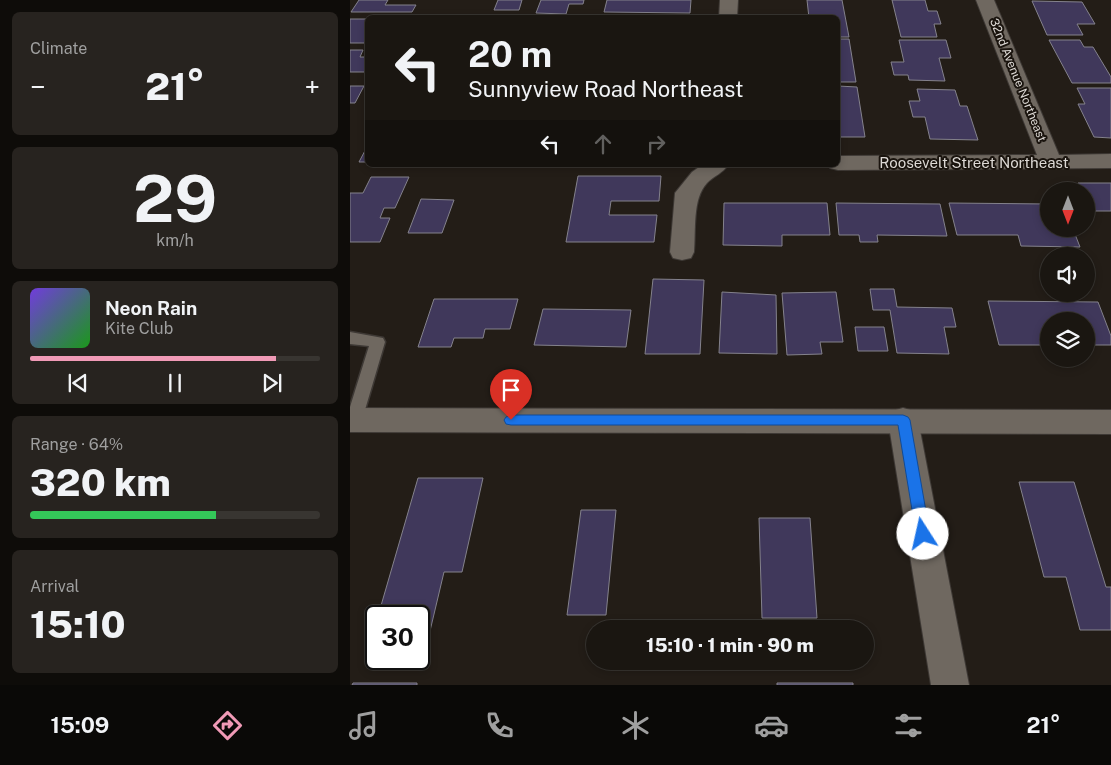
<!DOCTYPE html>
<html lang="en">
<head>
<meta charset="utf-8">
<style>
  :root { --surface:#1a1611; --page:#27231f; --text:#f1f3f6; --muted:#9f9f9f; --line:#383531; --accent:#f09ab6 }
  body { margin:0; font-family:"Public Sans",sans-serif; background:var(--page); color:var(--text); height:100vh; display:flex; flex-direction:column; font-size:19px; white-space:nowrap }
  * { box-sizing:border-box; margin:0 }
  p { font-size:16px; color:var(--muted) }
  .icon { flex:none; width:28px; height:28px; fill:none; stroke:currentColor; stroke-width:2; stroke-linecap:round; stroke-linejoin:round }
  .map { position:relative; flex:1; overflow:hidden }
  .sheet { display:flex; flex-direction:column; gap:12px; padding:12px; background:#0e0c09; width:350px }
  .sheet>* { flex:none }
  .banner { position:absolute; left:15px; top:15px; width:475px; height:152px; border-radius:8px; box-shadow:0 2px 8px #0003,0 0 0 1px var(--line); background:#1a1611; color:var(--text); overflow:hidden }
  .needle { width:32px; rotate:180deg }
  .fabs { position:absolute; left:690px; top:182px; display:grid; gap:10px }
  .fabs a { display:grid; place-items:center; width:55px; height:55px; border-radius:50%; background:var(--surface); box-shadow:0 2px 8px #0003,0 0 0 1px var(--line); font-size:25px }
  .speed { position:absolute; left:15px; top:605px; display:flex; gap:10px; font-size:25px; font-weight:700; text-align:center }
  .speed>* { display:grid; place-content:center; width:65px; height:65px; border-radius:50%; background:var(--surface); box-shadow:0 2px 8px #0003,0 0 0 1px var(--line); line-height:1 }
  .speed .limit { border:2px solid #111; border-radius:8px; background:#fff; color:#111 }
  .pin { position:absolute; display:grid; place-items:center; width:42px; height:42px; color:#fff; margin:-51px -21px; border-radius:50% 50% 50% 0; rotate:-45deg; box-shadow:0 0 5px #0007 }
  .pin .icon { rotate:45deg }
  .me { position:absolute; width:55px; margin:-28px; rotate:350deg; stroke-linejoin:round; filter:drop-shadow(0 0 4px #0008) }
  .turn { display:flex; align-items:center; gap:18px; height:105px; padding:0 20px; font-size:22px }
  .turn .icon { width:65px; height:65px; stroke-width:2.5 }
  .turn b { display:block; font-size:35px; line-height:42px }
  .lanes { display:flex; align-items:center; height:48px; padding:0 20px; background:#0003; justify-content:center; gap:25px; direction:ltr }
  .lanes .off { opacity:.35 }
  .big { font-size:38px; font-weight:800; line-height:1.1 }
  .sheet .card { flex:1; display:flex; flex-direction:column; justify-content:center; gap:8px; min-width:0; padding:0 18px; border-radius:8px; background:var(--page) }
  .sheet .dial { align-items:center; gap:0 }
  .dial b { font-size:65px; line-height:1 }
  .song { display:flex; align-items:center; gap:15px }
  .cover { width:60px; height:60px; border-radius:8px; background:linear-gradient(135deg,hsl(260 70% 55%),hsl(120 70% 35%)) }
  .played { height:5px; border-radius:2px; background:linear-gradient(90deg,var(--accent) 85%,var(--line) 85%) }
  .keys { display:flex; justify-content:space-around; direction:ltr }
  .heat { display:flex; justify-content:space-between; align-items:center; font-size:28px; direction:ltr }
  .charge { height:8px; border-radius:4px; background:linear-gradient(90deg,#34c759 64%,var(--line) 0) }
  .trip { position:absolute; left:236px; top:620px; width:288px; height:50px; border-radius:25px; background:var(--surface); box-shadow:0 2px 8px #0003,0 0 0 1px var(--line); font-weight:800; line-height:50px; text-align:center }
  .dock { display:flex; height:80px; justify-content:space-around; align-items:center; background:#0a0907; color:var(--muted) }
  .dock .icon { width:35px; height:35px }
  .dock .current { color:var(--accent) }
  .dock b { font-size:22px; color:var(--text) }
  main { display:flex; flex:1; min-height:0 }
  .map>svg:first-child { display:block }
</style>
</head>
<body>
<main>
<section class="sheet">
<div class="card"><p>Climate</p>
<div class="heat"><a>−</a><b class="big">21°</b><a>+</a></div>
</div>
<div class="card dial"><b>29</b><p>km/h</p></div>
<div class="card">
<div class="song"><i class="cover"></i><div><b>Neon Rain</b><p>Kite Club</p></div></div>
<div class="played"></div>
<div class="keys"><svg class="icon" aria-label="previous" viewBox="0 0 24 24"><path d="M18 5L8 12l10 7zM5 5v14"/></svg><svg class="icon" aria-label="pause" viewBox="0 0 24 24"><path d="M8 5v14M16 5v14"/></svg><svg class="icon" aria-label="next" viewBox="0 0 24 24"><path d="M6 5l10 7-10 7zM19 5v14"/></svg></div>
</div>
<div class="card"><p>Range · 64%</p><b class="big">320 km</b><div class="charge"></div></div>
<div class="card"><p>Arrival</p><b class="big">15:10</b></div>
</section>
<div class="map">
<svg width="761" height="685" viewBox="0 0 761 685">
  <rect width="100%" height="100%" fill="#231d17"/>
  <!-- building -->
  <path fill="#40385b" stroke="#84828c" d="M9,0H38L35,5H66L62,12H1Z
    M148,0H172L169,10H144Z
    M191,0H234L233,4H219L216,14L186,13Z
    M257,0H341L340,13L254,12Z
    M457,0H492L499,37H488V18H459Z
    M542,0H575L578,11H587L591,24H584L587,37H551Z
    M682,1L732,2L745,24H727L733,35H697Z
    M0,19H18V43H0Z
    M488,39H499L506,82H488Z
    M549,40H596L601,58H589L595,81L559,80L558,75H544L541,62H554Z
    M699,40H730L734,47H743L761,77V83H722Z
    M0,50H13L10,57H18V72H0Z
    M0,86H14L5,103H0Z
    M488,86L507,87L515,137H488Z
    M727,88H761V138L744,137L728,104H735Z
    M567,89L605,90L610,106H617L628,140L580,139L575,117H563L559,101H570Z
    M18,145V162H9Z
    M228,176H311L309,201H261L259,215H307L304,242H216Z
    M21,177H59L45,208H34L30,218H40L30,242H0V193H13Z
    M728,183H761V211H741L736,201V191H732Z
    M71,199L104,200L92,233H58Z
    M374,203H477L480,235H432V246L373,245Z
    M486,203L590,204L597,236L527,235L528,242H510L509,235H489Z
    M599,203L699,204V229H723L730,247L671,246L668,235H607Z
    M303,279L354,280L350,354H295Z
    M520,289H544L547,307L602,308L606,327H594L599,354L547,353L540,310H523Z
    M372,292L426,295L427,354L369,353Z
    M486,292L493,342H470L472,354L437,355L432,293Z
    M84,299H168L160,329H135L133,338H104L101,347H68Z
    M638,301L748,302L761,336V345H736V321H699V345H649Z
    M193,309L281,310L276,347L184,345Z
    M505,327H534L538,351H508Z
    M68,478H133L112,572H94L80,631H69V616H28Z
    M669,482H724L756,587H761V630H730L716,577H694Z
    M231,510H266L256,615H217Z
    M409,518H460L467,618H412Z
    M3,683H67V685H2Z
    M427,683H503V685H427Z"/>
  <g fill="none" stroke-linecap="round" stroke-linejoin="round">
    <!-- service casing -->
    <g stroke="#3e3935" stroke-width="3">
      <path id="service" d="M0,332L33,338L35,342L12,420L10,425L4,427L0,425V407L19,346L0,344Z"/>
    </g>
    <!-- minor casing -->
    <g stroke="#3e3935" stroke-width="2">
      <path id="minor" d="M370,0H388L387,18H369Z
        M626,0H644L709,155L761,154V168L488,170L480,168L478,165H488V156L687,155Z
        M352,165H378C373,173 364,176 357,183C342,199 346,231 344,252L341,258L332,260L323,258L320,252L325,193L342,172Z
        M553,408L564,411L568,420L619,685H581L538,420L542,411Z"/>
    </g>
    <!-- secondary casing -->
    <g stroke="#3e3935" stroke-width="2">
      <path id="secondary" d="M0,408L761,410V434L0,432Z"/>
    </g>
    <!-- service -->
    <use href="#service" fill="#6f6860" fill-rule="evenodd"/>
    <!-- minor -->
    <use href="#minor" fill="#6f6860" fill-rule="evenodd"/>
    <!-- secondary -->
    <use href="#secondary" fill="#6f6860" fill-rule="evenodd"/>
  </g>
  <!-- route -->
  <path fill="#1a73e8" stroke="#114b97" d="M161,415H553L558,417L560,420L580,534L578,538L573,540L568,538L566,534L548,425H161L156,424L154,420L156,417Z"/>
  <g text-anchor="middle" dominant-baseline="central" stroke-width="4" stroke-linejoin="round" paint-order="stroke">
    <!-- far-street labels -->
    <g font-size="12" fill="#ddd9d5" stroke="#1a140e">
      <text transform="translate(668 80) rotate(68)">32nd Avenue Northeast</text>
    </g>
    <!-- street labels -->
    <g font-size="15" fill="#ddd9d5" stroke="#1a140e">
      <text x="624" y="162">Roosevelt Street Northeast</text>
    </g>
  </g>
</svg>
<div class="fabs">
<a><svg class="needle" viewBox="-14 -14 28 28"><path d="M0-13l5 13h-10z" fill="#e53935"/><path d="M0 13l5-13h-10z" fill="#9f9f9f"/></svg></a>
<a><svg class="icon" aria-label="sound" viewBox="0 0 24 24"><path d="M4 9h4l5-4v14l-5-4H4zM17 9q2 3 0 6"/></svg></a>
<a><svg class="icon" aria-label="layers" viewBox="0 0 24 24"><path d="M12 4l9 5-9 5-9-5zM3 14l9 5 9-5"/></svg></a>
</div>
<div class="speed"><div class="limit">30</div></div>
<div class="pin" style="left:161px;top:420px;background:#d93025"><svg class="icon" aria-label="arrive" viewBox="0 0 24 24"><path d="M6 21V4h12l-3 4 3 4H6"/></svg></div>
<svg class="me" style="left:573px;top:534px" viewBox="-20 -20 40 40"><circle r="19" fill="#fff"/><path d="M0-13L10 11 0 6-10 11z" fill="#1a73e8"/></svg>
<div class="trip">15:10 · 1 min · 90 m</div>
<div class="banner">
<div class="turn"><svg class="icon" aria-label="left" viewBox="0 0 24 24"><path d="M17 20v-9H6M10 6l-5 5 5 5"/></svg><div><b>20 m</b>Sunnyview Road Northeast</div></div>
<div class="lanes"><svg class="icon" aria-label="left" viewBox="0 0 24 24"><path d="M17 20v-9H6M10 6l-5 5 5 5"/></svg><svg class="icon off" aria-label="ahead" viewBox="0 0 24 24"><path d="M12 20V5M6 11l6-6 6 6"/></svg><svg class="icon off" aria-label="right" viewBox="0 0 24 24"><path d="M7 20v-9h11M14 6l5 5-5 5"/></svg></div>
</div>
</div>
</main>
<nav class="dock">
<b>15:09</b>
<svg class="icon current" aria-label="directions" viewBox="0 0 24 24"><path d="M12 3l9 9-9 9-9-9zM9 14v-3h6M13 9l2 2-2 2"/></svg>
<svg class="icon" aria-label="music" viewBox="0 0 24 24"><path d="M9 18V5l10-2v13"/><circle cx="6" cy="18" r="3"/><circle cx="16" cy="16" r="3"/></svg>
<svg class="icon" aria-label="phone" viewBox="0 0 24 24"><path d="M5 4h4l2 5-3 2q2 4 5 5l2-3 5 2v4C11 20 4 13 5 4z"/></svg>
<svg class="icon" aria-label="climate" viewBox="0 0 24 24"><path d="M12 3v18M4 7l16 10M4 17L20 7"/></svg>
<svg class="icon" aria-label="car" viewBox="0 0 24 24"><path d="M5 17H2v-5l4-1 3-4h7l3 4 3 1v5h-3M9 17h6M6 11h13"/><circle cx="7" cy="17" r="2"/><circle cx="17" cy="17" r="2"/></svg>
<svg class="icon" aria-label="filters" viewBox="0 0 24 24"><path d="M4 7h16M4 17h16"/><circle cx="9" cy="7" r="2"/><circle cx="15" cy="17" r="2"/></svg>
<b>21°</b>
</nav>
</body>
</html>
